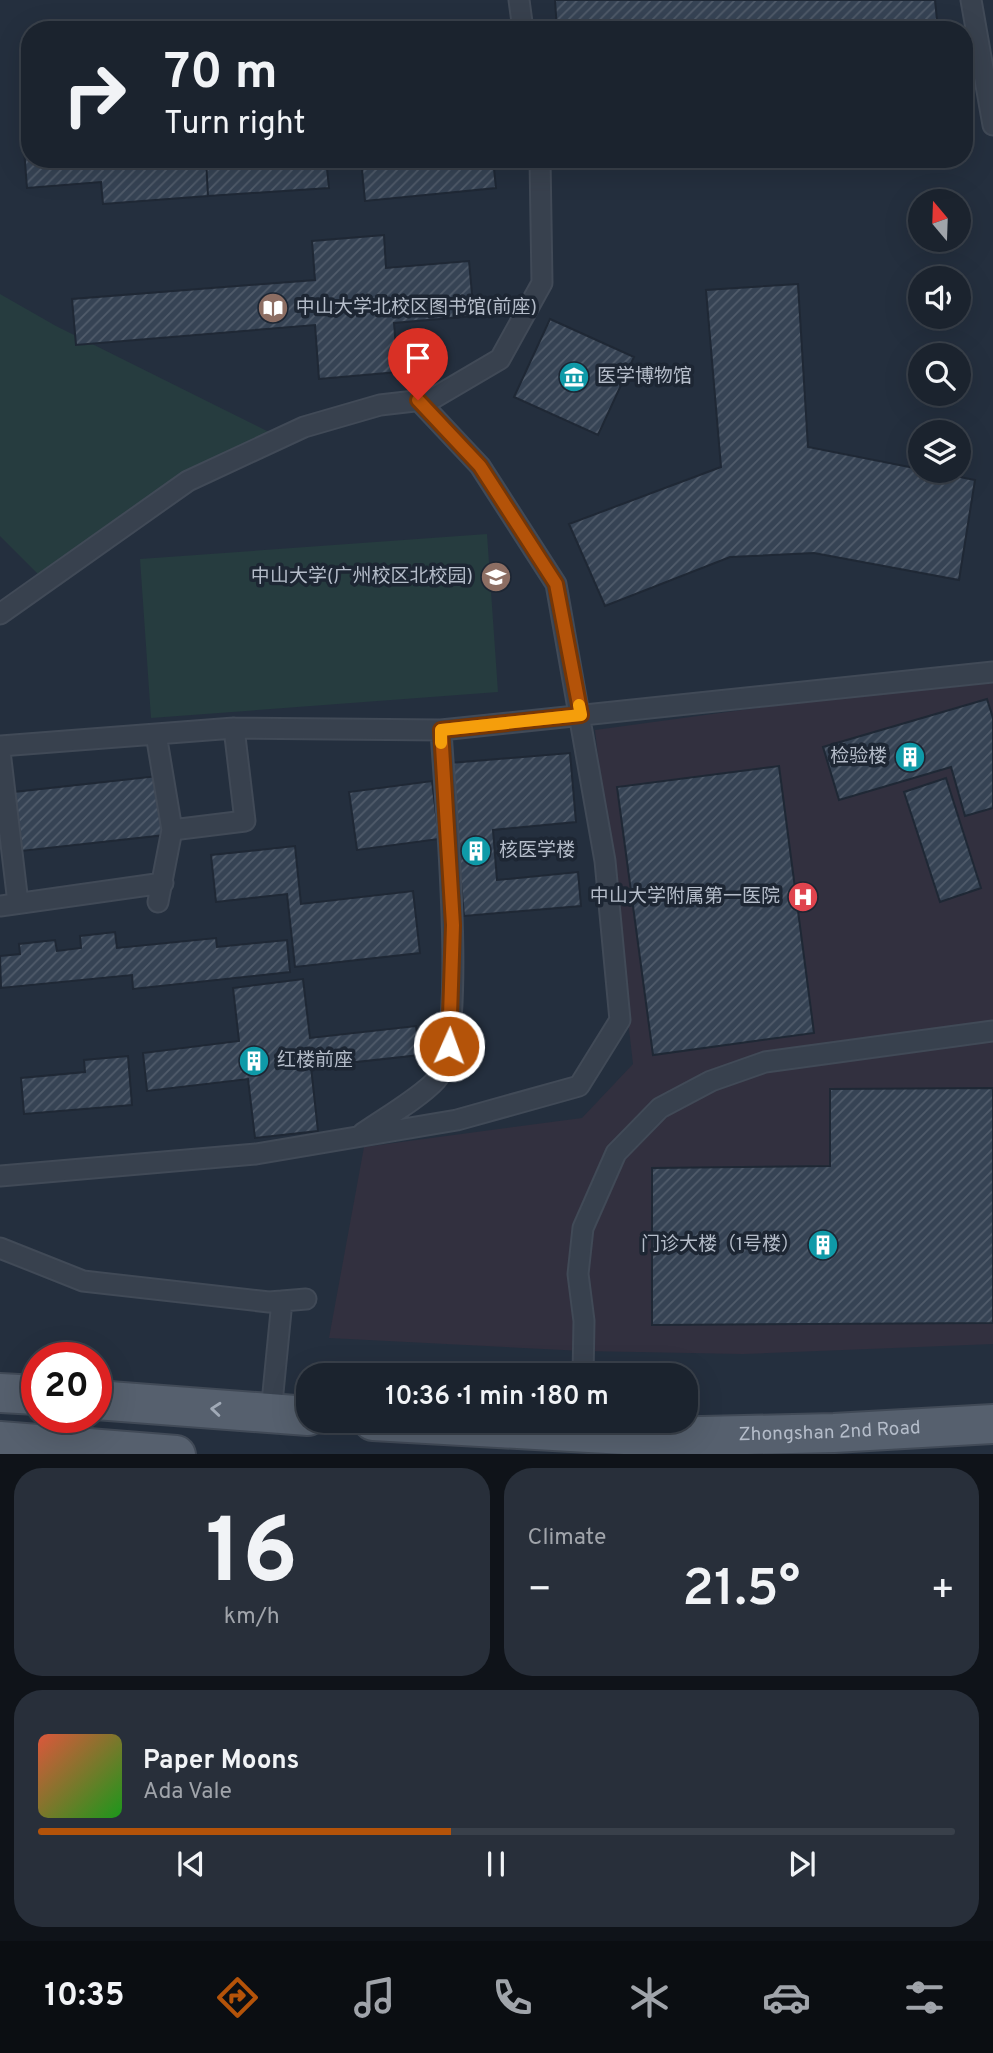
<!DOCTYPE html>
<html lang="en">
<head>
<meta charset="utf-8">
<style>
  :root { --surface:#1b232e; --page:#282f3a; --text:#f1f3f6; --muted:#a0a4aa; --line:#39404a; --accent:#b45309 }
  body { margin:0; font-family:Overpass,"Noto Sans SC",sans-serif; background:var(--page); color:var(--text); height:100vh; display:flex; flex-direction:column; font-size:26px; white-space:nowrap }
  * { box-sizing:border-box; margin:0 }
  p { font-size:23px; color:var(--muted) }
  .icon { flex:none; width:38px; height:38px; fill:none; stroke:currentColor; stroke-width:2; stroke-linecap:round; stroke-linejoin:round }
  .map { position:relative; height:1454px; overflow:hidden }
  .drawer { display:flex; flex-direction:column; gap:14px; padding:14px; background:#0f1319; flex:1 }
  .drawer>* { flex:none }
  .banner { position:absolute; left:21px; top:21px; width:952px; height:147px; border-radius:28px; box-shadow:0 7px 28px #0002,0 0 0 2px var(--line); background:#1b232e; color:var(--text); overflow:hidden }
  .needle { width:46px; rotate:341deg }
  .fabs { position:absolute; left:908px; top:189px; display:grid; gap:14px }
  .fabs a { display:grid; place-items:center; width:63px; height:63px; border-radius:50%; background:var(--surface); box-shadow:0 7px 28px #0002,0 0 0 2px var(--line); font-size:35px }
  .speed { position:absolute; left:21px; top:1342px; display:flex; gap:14px; font-size:35px; font-weight:700; text-align:center }
  .speed>* { display:grid; place-content:center; width:91px; height:91px; border-radius:50%; background:var(--surface); box-shadow:0 7px 28px #0002,0 0 0 2px var(--line); line-height:1 }
  .speed .limit { border:10px solid #d22; background:#fff; color:#111 }
  .pin { position:absolute; display:grid; place-items:center; width:60px; height:60px; color:#fff; margin:-72px -30px; border-radius:50% 50% 50% 0; rotate:-45deg; box-shadow:0 0 7px #0007 }
  .pin .icon { rotate:45deg }
  .me { position:absolute; width:77px; margin:-38px; rotate:2deg; stroke-linejoin:round; filter:drop-shadow(0 0 5px #0008) }
  .turn { display:flex; align-items:center; gap:24px; height:147px; padding:0 28px; font-size:32px }
  .turn .icon { width:91px; height:91px; stroke-width:2.5 }
  .turn b { display:block; font-size:49px; line-height:60px }
  .big { font-size:52px; font-weight:600; line-height:1.1 }
  .drawer .tile { flex:1; display:flex; flex-direction:column; justify-content:center; gap:10px; min-width:0; padding:0 24px; border-radius:28px; background:var(--page) }
  .drawer .dial { align-items:center; gap:0 }
  .dial b { font-size:91px; line-height:1 }
  .song { display:flex; align-items:center; gap:21px }
  .cover { width:84px; height:84px; border-radius:10px; background:linear-gradient(135deg,hsl(10 70% 55%),hsl(120 70% 35%)) }
  .played { height:7px; border-radius:4px; background:linear-gradient(90deg,var(--accent) 45%,var(--line) 45%) }
  .keys { display:flex; justify-content:space-around; direction:ltr }
  .heat { display:flex; justify-content:space-between; align-items:center; font-size:38px; direction:ltr }
  .drawer .tiles { flex:1; display:grid; gap:14px; grid-template-columns:1fr 1fr }
  .tile:last-child { grid-column:span 2 }
  .trip { position:absolute; left:296px; top:1363px; width:402px; height:70px; border-radius:28px; background:var(--surface); box-shadow:0 7px 28px #0002,0 0 0 2px var(--line); font-weight:600; line-height:70px; text-align:center }
  .dock { display:flex; height:112px; justify-content:space-around; align-items:center; background:#0b0e12; color:var(--muted) }
  .dock .icon { width:49px; height:49px }
  .dock .current { color:var(--accent) }
  .dock b { font-size:32px; color:var(--text) }
  .map>svg:first-child { display:block }
</style>
</head>
<body>
<div class="map">
<svg width="993" height="1455" viewBox="0 0 993 1455">
  <defs>
    <pattern id="building-hatch" width="6" height="6" patternUnits="userSpaceOnUse" patternTransform="scale(1.75)"><rect width="6" height="6" fill="#364354"/><path d="M-1 1l2-2M0 6l6-6M5 7l2-2" fill="none" stroke="#515c6b"/></pattern>
  </defs>
  <rect width="100%" height="100%" fill="#242f3e"/>
  <!-- medical -->
  <path fill="#32303f" d="M993,683V1344L743,1354L583,1351L329,1338L364,1147L582,1118L633,1064L595,730L801,702Z"/>
  <!-- green -->
  <path fill="#263c3f" d="M0,294L56,326L273,434L208,460L38,574L0,536Z
    M487,534L498,692L151,718L140,559Z"/>
  <!-- building -->
  <path fill="url(#building-hatch)" stroke="#1f2835" stroke-width="2" d="M555,0H935L938,30H557Z
    M23,136H30V159H206L208,196L103,204L101,182L27,188Z
    M206,159H326L329,188L208,196Z
    M361,159H493L496,188L365,201Z
    M384,235L386,268L469,261L474,316L394,323L398,372L319,379L315,325L76,345L72,299L315,280L312,241Z
    M798,284L808,447L975,480L959,580L814,553L730,557L605,606L569,524L721,467L706,290Z
    M550,319L634,357L598,435L514,397Z
    M987,699L993,718V808L965,816L951,767L839,800L823,747Z
    M570,753L576,822L493,830L497,880L578,872L581,906L464,916L450,763Z
    M779,766L814,1033L653,1055L617,787Z
    M158,776L165,835L21,851L14,792Z
    M946,778L981,888L940,902L904,792Z
    M432,781L439,839L357,850L349,792Z
    M295,846L301,904L413,891L420,953L295,967L287,894L216,902L211,855Z
    M115,932L117,948L216,938L217,947L287,940L290,972L133,989L132,975L1,988L0,956L20,954L19,944L55,940L57,951L81,948L80,936Z
    M303,979L310,1038L416,1026L420,1055L311,1067L318,1131L255,1138L248,1079L147,1091L143,1053L239,1041L233,988Z
    M128,1056L132,1105L24,1114L21,1078L85,1072L84,1060Z
    M993,1088V1323L652,1325V1168L830,1166V1089Z"/>
  <g fill="none" stroke-linecap="round" stroke-linejoin="round">
    <!-- lane casing -->
    <g stroke="#414a57" stroke-width="23">
      <path id="lane" d="M519,0L523,30
        M971,0L993,125
        M0,614L188,481L304,427L380,405L432,399L500,359L542,283L540,159
        M156,734L172,830
        M0,746L234,728L441,730L993,672
        M0,751L18,903
        M158,902L172,830L245,821L234,728
        M0,906L163,883
        M363,1133C383,1119 421,1097 436,1080C469,1043 444,789 441,730
        M0,1176L256,1154L457,1120L579,1086L620,1020L605,861L556,584L480,466L418,400
        M0,1248L83,1281L269,1302L282,1301L271,1413
        M282,1301L306,1299
        M583,1376L584,1321L578,1274L583,1228L616,1153L660,1108L711,1081L765,1062L993,1031"/>
    </g>
    <!-- primary casing -->
    <g stroke="#414a57" stroke-width="42">
      <g id="primary">
        <path d="M0,1393L37,1395"/>
        <path d="M96,1400L308,1416"/>
        <path id="s1" d="M373,1421L660,1437L834,1433L993,1424"/>
        <path d="M0,1441L176,1455"/>
      </g>
    </g>
    <!-- lane -->
    <use href="#lane" stroke="#38414e" stroke-width="19"/>
    <!-- primary -->
    <use href="#primary" stroke="#56606e" stroke-width="38"/>
  </g>
  <!-- one-way arrows -->
  <defs><path id="oneway-chevron" d="M-2-3.5L2.5 0L-2 3.5" fill="none" stroke-width="1.6" stroke-linecap="round" stroke-linejoin="round" transform="scale(1.75)"/></defs>
  <use stroke="#a1aab7" href="#oneway-chevron" transform="translate(216 1409) rotate(-175)"/>
  <g fill="none" stroke-linecap="round" stroke-linejoin="round">
    <!-- route casing -->
    <g stroke="#753606" stroke-width="18">
      <path id="route" d="M418,400L480,466L556,584L581,715L441,730L453,925L449,1046"/>
    </g>
    <!-- route -->
    <use href="#route" stroke="#b45309" stroke-width="12"/>
    <!-- slow -->
    <path stroke="#f59e0b" stroke-width="12" d="M441,743V730L581,715L579,705"/>
  </g>
  <!-- icons -->
  <defs>
    <g id="library-disc" transform="scale(1.575)"><circle r="9.5" fill="#8d6e63" stroke="#1d2633"/><path d="M-6-4Q-3-5.5-.7-3.5V5Q-3 3-6 4ZM6-4Q3-5.5 .7-3.5V5Q3 3 6 4Z" fill="#fff"/></g>
    <g id="museum-disc" transform="scale(1.575)"><circle r="9.5" fill="#0f9aa8" stroke="#1d2633"/><path d="M0-6L6-3V-2H-6V-3ZM-5-1h2V3h-2ZM-1-1h2V3h-2ZM3-1h2V3H3ZM-6 4H6V6H-6Z" fill="#fff"/></g>
    <g id="university-disc" transform="scale(1.575)"><circle r="9.5" fill="#8d6e63" stroke="#1d2633"/><path d="M0-5L7-2L0 1L-7-2ZM-4 1L0 2.5L4 1V4Q0 6-4 4Z" fill="#fff"/></g>
    <g id="building-disc" transform="scale(1.575)"><circle r="9.5" fill="#0f9aa8" stroke="#1d2633"/><path d="M-4-6H4V6H1V3H-1V6H-4ZM-2.5-4.3h1.7v1.8h-1.7ZM.8-4.3h1.7v1.8H.8ZM-2.5-1h1.7V.8h-1.7ZM.8-1h1.7V.8H.8Z" fill="#fff"/></g>
    <g id="hospital-disc" transform="scale(1.575)"><circle r="9.5" fill="#e0444e" stroke="#1d2633"/><path d="M-5-5h3v3.5h4V-5h3V5h-3V1.5h-4V5h-3Z" fill="#fff"/></g>
  </defs>
  <g fill-rule="evenodd">
    <use href="#library-disc" x="273" y="308"/>
    <use href="#museum-disc" x="574" y="377"/>
    <use href="#university-disc" x="496" y="577"/>
    <use href="#building-disc" x="910" y="757"/>
    <use href="#building-disc" x="476" y="851"/>
    <use href="#hospital-disc" x="803" y="897"/>
    <use href="#building-disc" x="254" y="1061"/>
    <use href="#building-disc" x="823" y="1245"/>
  </g>
  <g text-anchor="middle" dominant-baseline="central" stroke-width="7" stroke-linejoin="round" paint-order="stroke">
    <!-- poi labels -->
    <g font-size="19" fill="#b4bcc9" stroke="#1d2633" text-anchor="start">
      <text x="296" y="308">中山大学北校区图书馆(前座)</text>
      <text x="597" y="377">医学博物馆</text>
      <text x="473" y="577" text-anchor="end">中山大学(广州校区北校园)</text>
      <text x="887" y="757" text-anchor="end">检验楼</text>
      <text x="499" y="851">核医学楼</text>
      <text x="780" y="897" text-anchor="end">中山大学附属第一医院</text>
      <text x="277" y="1061">红楼前座</text>
      <text x="800" y="1245" text-anchor="end">门诊大楼（1号楼）</text>
    </g>
    <!-- street labels -->
    <g font-size="19" fill="#b4bcc9" stroke="#1d2633">
      <text stroke="none"><textPath href="#s1" startOffset="457">Zhongshan 2nd Road</textPath></text>
    </g>
  </g>
</svg>
<div class="fabs">
<a><svg class="needle" viewBox="-14 -14 28 28"><path d="M0-13l5 13h-10z" fill="#e53935"/><path d="M0 13l5-13h-10z" fill="#a0a4aa"/></svg></a>
<a><svg class="icon" aria-label="sound" viewBox="0 0 24 24"><path d="M4 9h4l5-4v14l-5-4H4zM17 9q2 3 0 6"/></svg></a>
<a><svg class="icon" aria-label="search" viewBox="0 0 24 24"><circle cx="10" cy="10" r="6"/><path d="M15 15l6 6"/></svg></a>
<a><svg class="icon" aria-label="layers" viewBox="0 0 24 24"><path d="M12 4l9 5-9 5-9-5zM3 14l9 5 9-5"/></svg></a>
</div>
<div class="speed"><div class="limit">20</div></div>
<div class="pin" style="left:418px;top:400px;background:#d93025"><svg class="icon" aria-label="arrive" viewBox="0 0 24 24"><path d="M6 21V4h12l-3 4 3 4H6"/></svg></div>
<svg class="me" style="left:449px;top:1046px" viewBox="-20 -20 40 40"><circle r="17" fill="#b45309" stroke="#fff" stroke-width="3"/><path d="M0-11L8 9 0 5-8 9z" fill="#fff"/></svg>
<div class="trip">10:36 · 1 min · 180 m</div>
<div class="banner">
<div class="turn"><svg class="icon" aria-label="right" viewBox="0 0 24 24"><path d="M7 20v-9h11M14 6l5 5-5 5"/></svg><div><b>70 m</b>Turn right</div></div>
</div>
</div>
<section class="drawer">
<div class="tiles">
<div class="tile dial"><b>16</b><p>km/h</p></div>
<div class="tile"><p>Climate</p>
<div class="heat"><a>−</a><b class="big">21.5°</b><a>+</a></div>
</div>
<div class="tile">
<div class="song"><i class="cover"></i><div><b>Paper Moons</b><p>Ada Vale</p></div></div>
<div class="played"></div>
<div class="keys"><svg class="icon" aria-label="previous" viewBox="0 0 24 24"><path d="M18 5L8 12l10 7zM5 5v14"/></svg><svg class="icon" aria-label="pause" viewBox="0 0 24 24"><path d="M8 5v14M16 5v14"/></svg><svg class="icon" aria-label="next" viewBox="0 0 24 24"><path d="M6 5l10 7-10 7zM19 5v14"/></svg></div>
</div>
</div>
</section>
<nav class="dock">
<b>10:35</b>
<svg class="icon current" aria-label="directions" viewBox="0 0 24 24"><path d="M12 3l9 9-9 9-9-9zM9 14v-3h6M13 9l2 2-2 2"/></svg>
<svg class="icon" aria-label="music" viewBox="0 0 24 24"><path d="M9 18V5l10-2v13"/><circle cx="6" cy="18" r="3"/><circle cx="16" cy="16" r="3"/></svg>
<svg class="icon" aria-label="phone" viewBox="0 0 24 24"><path d="M5 4h4l2 5-3 2q2 4 5 5l2-3 5 2v4C11 20 4 13 5 4z"/></svg>
<svg class="icon" aria-label="climate" viewBox="0 0 24 24"><path d="M12 3v18M4 7l16 10M4 17L20 7"/></svg>
<svg class="icon" aria-label="car" viewBox="0 0 24 24"><path d="M5 17H2v-5l4-1 3-4h7l3 4 3 1v5h-3M9 17h6M6 11h13"/><circle cx="7" cy="17" r="2"/><circle cx="17" cy="17" r="2"/></svg>
<svg class="icon" aria-label="filters" viewBox="0 0 24 24"><path d="M4 7h16M4 17h16"/><circle cx="9" cy="7" r="2"/><circle cx="15" cy="17" r="2"/></svg>
</nav>
</body>
</html>
